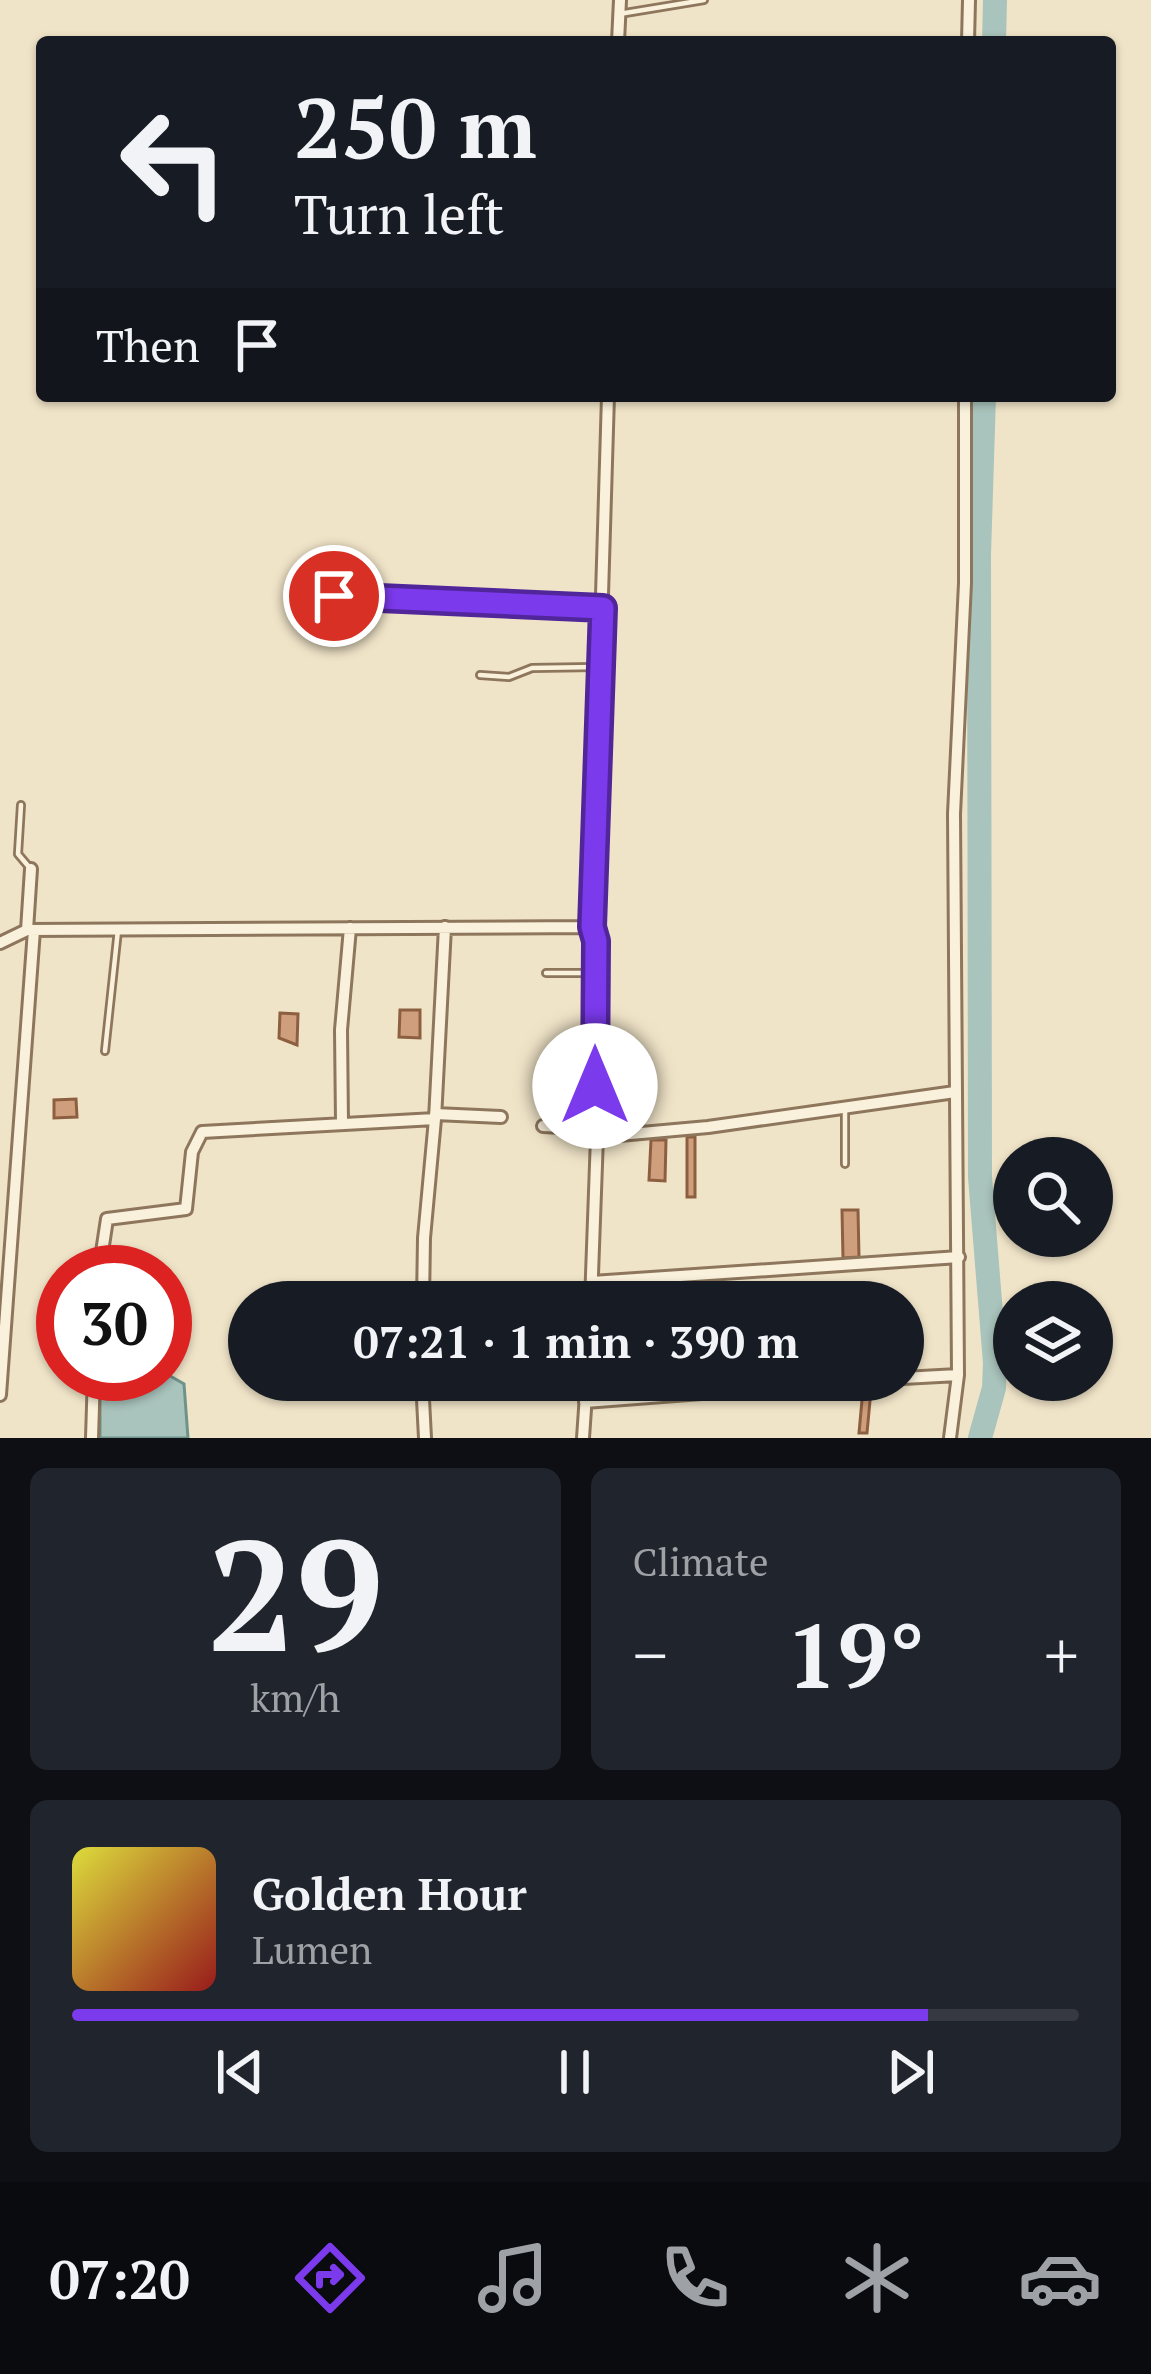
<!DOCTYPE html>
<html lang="en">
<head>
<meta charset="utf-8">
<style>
  :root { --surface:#171b24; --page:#20242c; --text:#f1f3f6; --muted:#9ea1a6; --line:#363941; --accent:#7c3aed }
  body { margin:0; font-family:"PT Serif",serif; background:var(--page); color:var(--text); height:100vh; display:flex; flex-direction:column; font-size:45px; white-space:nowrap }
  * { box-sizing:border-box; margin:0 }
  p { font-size:39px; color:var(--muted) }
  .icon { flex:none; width:66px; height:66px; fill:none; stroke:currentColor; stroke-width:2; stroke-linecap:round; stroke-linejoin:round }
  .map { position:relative; height:1438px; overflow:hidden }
  .drawer { display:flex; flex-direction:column; gap:30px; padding:30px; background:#0d0f14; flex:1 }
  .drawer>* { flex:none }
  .top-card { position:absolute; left:36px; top:36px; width:1080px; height:366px; border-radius:12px; box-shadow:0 3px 9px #0004; background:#171b24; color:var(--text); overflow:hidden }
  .fabs { position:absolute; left:993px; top:1137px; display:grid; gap:24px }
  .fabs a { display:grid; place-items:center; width:120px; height:120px; border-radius:50%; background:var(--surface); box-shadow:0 3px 9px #0004; font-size:60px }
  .speed { position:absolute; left:36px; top:1245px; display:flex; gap:24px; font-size:60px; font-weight:700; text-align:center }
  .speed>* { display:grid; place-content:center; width:156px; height:156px; border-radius:50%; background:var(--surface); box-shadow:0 3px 9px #0004; line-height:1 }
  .speed .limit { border:18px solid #d22; background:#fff; color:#111 }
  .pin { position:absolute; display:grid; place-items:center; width:102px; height:102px; color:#fff; margin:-51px; border:6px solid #fff; border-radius:50%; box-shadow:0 3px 12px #0007 }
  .me { position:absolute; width:132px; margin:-66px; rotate:0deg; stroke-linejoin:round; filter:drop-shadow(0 0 9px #0008) }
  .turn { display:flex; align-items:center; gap:42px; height:252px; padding:0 60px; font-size:54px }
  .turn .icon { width:156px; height:156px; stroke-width:2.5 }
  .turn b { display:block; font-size:84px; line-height:102px }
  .then { display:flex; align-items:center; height:114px; padding:0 60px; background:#0003; gap:24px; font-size:45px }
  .big { font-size:90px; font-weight:600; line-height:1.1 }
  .drawer .card { flex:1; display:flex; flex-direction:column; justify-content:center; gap:18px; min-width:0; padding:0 42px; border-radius:18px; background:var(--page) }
  .drawer .dial { align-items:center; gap:0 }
  .dial b { font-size:156px; line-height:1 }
  .song { display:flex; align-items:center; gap:36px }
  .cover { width:144px; height:144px; border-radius:18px; background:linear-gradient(135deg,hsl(60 70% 55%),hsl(0 70% 35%)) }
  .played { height:12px; border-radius:6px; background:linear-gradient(90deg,var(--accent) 85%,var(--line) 85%) }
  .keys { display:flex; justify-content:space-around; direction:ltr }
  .heat { display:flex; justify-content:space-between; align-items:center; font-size:66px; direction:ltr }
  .drawer .tiles { flex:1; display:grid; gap:30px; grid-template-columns:1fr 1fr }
  .card:last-child { grid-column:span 2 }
  .trip { position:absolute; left:228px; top:1281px; width:696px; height:120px; border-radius:60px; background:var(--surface); box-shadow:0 3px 9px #0004; font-weight:600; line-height:120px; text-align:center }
  .menu { display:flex; height:192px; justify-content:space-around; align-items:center; background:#090b0e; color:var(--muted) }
  .menu .icon { width:84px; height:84px }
  .menu .selected { color:var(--accent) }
  .menu b { font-size:54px; color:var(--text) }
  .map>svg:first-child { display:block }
</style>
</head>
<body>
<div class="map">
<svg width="1151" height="1438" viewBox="0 0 1151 1438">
  <rect width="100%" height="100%" fill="#f0e4c8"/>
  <!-- water -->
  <path fill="#a9c4bc" stroke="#6f938a" stroke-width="3" d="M165,1373L184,1384L188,1438H100V1386L106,1375Z"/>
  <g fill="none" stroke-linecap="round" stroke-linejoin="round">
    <!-- river -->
    <path stroke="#a9c4bc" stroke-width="24" d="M994,42L995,0
      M980,1438L994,1388L995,1363L980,1177L979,555L984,396"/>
  </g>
  <!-- building -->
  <path fill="#cf9f7d" stroke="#8d5f41" stroke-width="3" d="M400,1010H420V1038L399,1037Z
    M280,1013L298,1014L297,1045L279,1038Z
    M76,1099L77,1117L54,1118V1100Z
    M687,1137H695V1197H687Z
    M651,1140H666L665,1181L649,1180Z
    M842,1210H858L859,1257L843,1258Z
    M863,1389L871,1390L867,1433H859Z"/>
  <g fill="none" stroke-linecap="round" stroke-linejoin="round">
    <!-- service casing -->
    <g stroke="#8d765c" stroke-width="10">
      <path id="service" d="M619,14L704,0
        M334,596L597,608
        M480,675L509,677L532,668L595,667
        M21,805L18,854L29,867
        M546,973H596
        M105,1051L118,930
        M845,1164V1108"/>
    </g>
    <!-- minor casing -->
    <g stroke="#8d765c" stroke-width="16">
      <path id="minor" d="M618,42L620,0
        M968,42L969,0
        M31,869L27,930L592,927
        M0,943L27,930
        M435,1114L501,1117
        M342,1123L341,1030L350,928
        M543,1126L597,1129
        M597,1137L708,1127L955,1092
        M99,1272L107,1219L186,1209L192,1152L202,1132L435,1119L445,927
        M592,1282L959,1257
        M423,1302L424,1238L435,1119
        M591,1302L597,1137L596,941L592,927L608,396
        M903,1378L958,1375
        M422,1380L425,1438
        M0,1395L34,930
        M585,1402L873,1380
        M92,1438L94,1374
        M583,1438L587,1380
        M950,1438L958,1375L954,814L965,583V396"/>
    </g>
    <!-- service -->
    <use href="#service" stroke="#faf1dc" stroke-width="4.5"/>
    <!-- minor -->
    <use href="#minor" stroke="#faf1dc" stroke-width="10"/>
  </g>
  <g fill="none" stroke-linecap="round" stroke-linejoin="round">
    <!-- route casing -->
    <g stroke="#51269a" stroke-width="30">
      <path id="route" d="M334,596L603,608L592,927L596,941L595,1086"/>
    </g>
    <!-- route -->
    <use href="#route" stroke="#7c3aed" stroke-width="21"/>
  </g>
</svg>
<div class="fabs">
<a><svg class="icon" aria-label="search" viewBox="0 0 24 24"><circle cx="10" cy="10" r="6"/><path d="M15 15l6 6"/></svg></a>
<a><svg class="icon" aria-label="layers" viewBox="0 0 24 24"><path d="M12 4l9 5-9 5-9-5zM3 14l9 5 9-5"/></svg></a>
</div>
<div class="speed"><div class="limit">30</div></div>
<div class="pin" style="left:334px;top:596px;background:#d93025"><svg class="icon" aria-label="arrive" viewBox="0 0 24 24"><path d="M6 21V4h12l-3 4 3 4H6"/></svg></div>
<svg class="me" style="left:595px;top:1086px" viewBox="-20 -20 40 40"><circle r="19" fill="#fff"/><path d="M0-13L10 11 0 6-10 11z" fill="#7c3aed"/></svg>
<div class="trip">07:21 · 1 min · 390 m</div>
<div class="top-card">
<div class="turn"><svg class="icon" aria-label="left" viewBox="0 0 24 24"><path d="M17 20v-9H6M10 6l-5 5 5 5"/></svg><div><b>250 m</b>Turn left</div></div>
<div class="then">Then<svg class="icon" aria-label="arrive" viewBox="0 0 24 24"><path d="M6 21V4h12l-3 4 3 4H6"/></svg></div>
</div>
</div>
<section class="drawer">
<div class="tiles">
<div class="card dial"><b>29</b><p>km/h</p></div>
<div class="card"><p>Climate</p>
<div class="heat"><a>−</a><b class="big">19°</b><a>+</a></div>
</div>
<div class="card">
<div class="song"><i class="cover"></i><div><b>Golden Hour</b><p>Lumen</p></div></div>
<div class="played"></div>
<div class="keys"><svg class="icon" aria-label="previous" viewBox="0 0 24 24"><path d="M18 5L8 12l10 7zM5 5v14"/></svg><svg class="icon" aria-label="pause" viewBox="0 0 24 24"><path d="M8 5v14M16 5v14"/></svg><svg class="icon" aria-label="next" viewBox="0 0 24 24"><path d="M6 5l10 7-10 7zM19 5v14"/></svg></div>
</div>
</div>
</section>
<nav class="menu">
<b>07:20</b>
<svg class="icon selected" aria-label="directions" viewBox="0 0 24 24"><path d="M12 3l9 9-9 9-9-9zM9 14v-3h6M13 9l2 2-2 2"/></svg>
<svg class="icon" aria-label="music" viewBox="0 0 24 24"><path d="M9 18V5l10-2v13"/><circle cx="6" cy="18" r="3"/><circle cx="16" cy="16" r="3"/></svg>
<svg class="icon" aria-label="phone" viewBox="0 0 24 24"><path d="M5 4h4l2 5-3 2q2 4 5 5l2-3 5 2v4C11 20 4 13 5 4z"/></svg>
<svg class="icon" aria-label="climate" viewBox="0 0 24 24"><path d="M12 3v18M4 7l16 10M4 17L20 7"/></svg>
<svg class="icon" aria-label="car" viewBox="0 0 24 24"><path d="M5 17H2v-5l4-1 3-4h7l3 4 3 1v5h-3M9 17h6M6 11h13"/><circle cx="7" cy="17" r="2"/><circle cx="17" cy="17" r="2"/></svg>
</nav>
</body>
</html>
